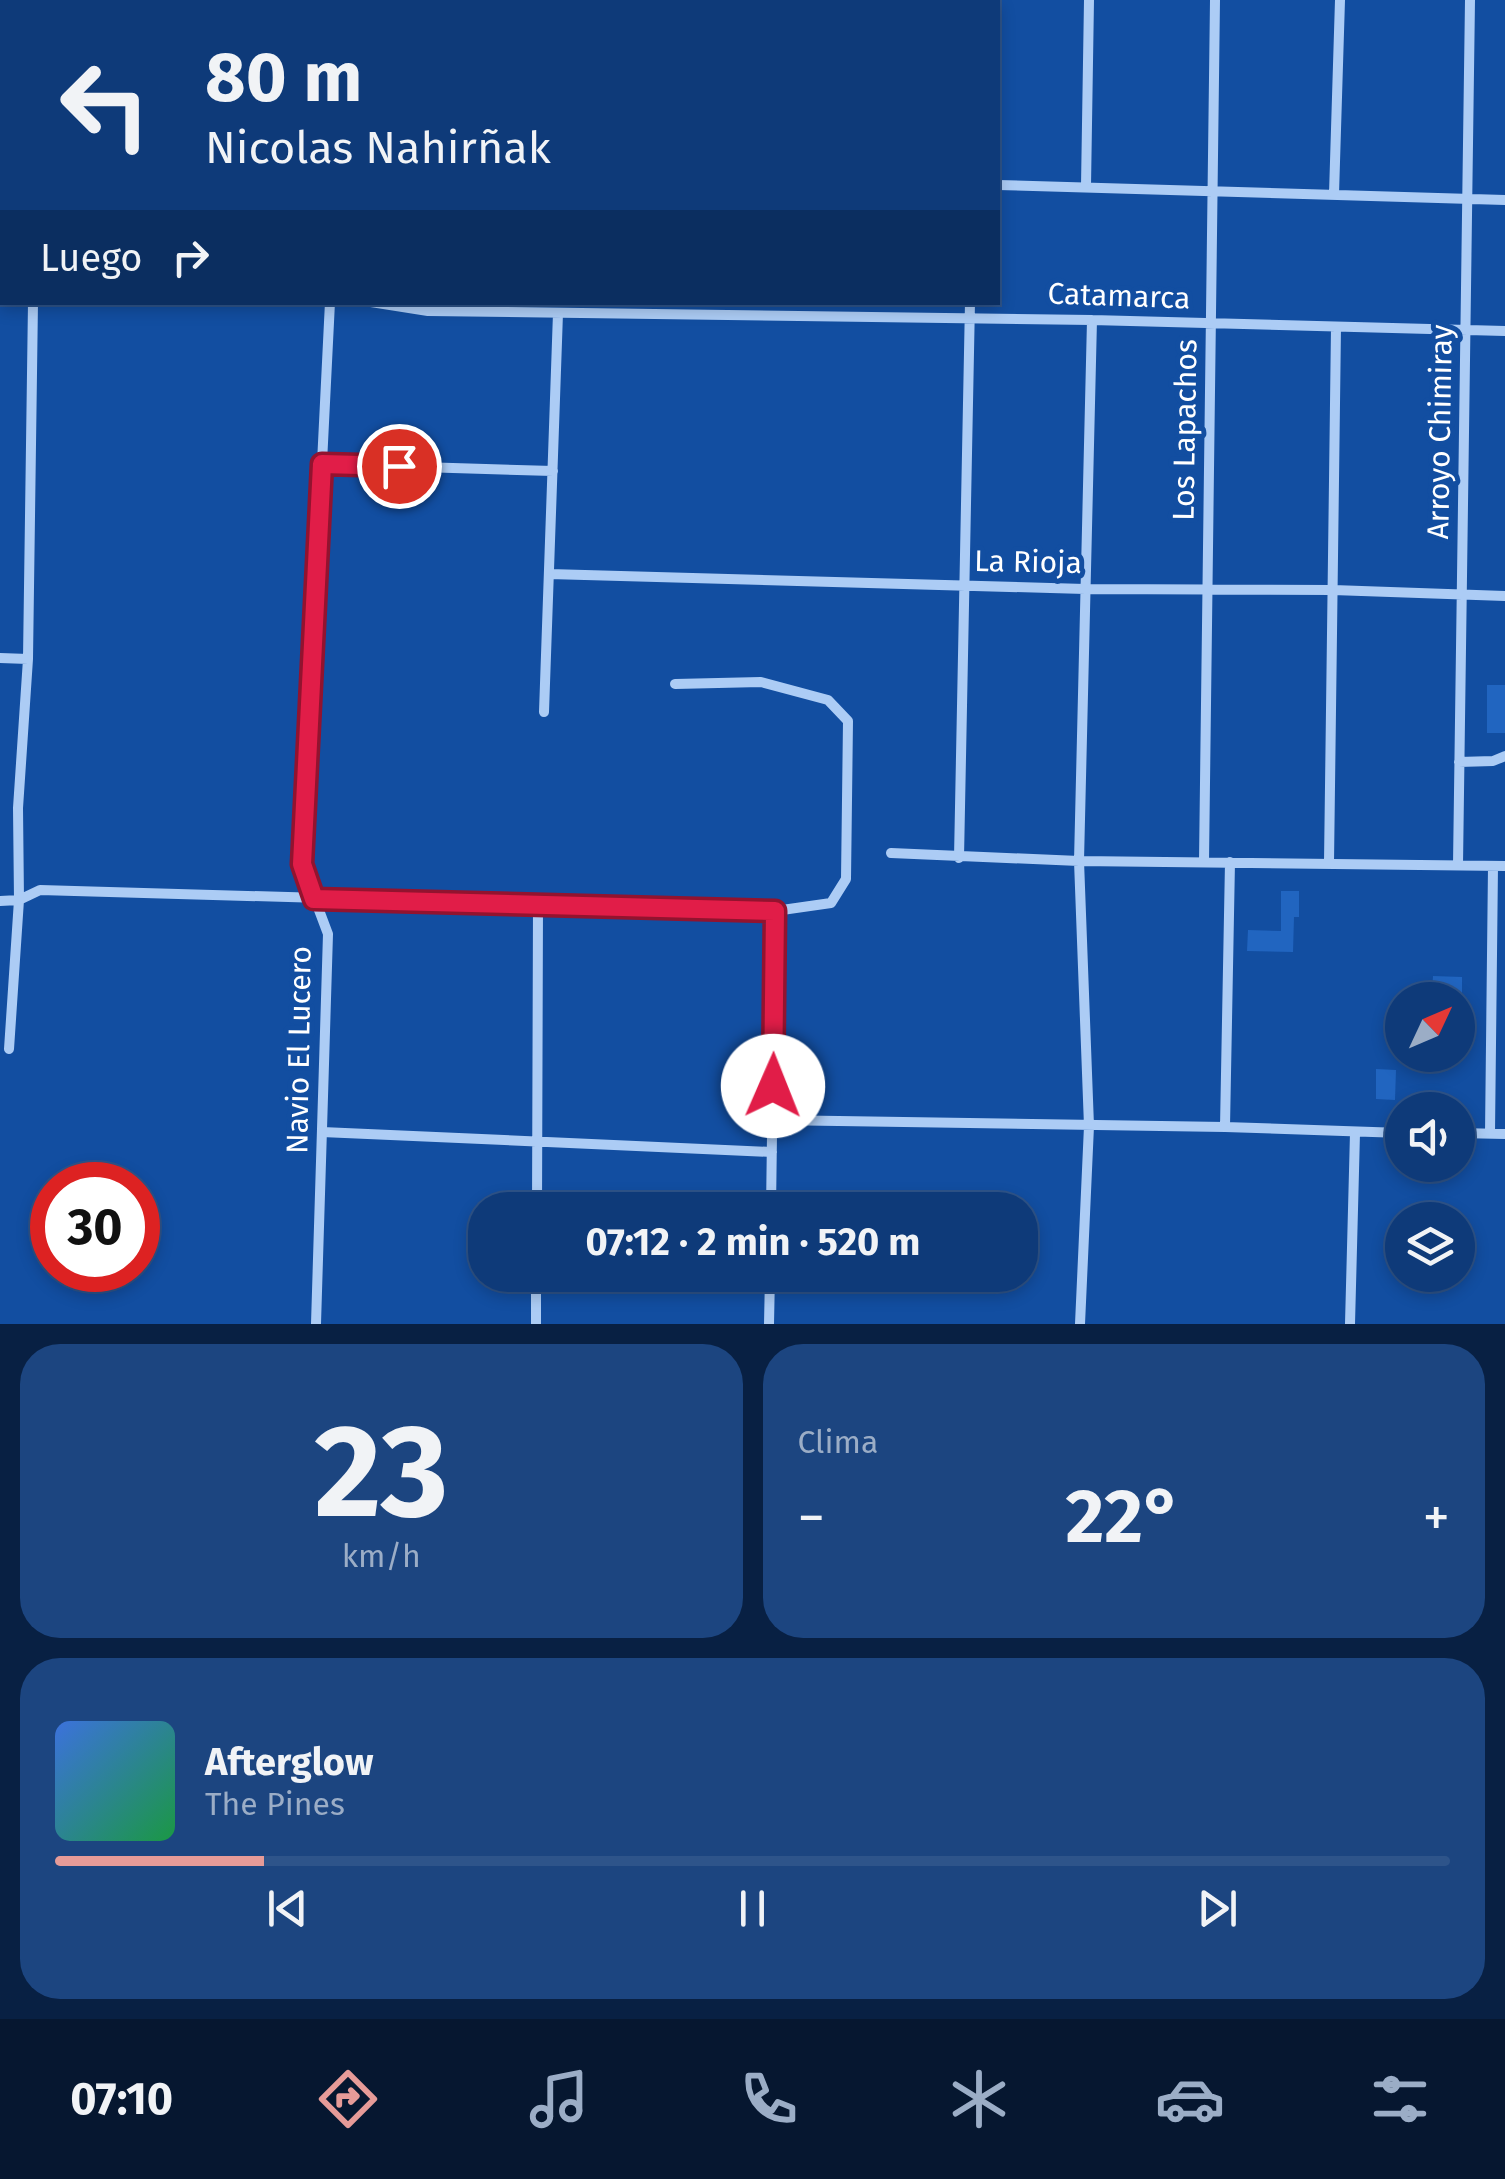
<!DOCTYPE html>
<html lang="es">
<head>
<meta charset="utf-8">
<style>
  :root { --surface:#0e3a79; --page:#1c4580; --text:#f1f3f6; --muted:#9badc6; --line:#2e548a; --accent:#e69b98 }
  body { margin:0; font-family:"Fira Sans",sans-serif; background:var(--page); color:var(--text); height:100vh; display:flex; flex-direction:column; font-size:38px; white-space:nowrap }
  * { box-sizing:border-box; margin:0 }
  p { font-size:32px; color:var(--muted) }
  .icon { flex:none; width:55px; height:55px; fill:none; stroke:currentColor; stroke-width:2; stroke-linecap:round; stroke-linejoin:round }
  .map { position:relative; height:1324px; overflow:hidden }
  .details { display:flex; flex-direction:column; gap:20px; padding:20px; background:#082043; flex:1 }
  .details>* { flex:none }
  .top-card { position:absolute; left:0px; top:0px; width:1000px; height:305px; box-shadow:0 5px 15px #0003,0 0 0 2px var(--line); background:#0e3a79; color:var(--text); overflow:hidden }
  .needle { width:65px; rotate:46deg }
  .controls { position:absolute; left:1385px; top:982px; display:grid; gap:20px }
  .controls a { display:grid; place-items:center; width:90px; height:90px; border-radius:50%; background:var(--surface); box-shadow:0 5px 15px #0003,0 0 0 2px var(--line); font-size:50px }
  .speed { position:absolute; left:30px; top:1162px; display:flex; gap:20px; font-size:50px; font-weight:700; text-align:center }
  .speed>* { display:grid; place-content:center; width:130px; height:130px; border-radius:50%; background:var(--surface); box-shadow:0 5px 15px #0003,0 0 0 2px var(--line); line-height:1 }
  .speed .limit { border:15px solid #d22; background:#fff; color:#111 }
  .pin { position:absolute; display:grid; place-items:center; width:85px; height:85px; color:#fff; margin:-42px; border:5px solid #fff; border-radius:50%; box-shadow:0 2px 10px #0007 }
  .me { position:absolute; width:110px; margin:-55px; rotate:1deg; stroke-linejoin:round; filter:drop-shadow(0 0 8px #0008) }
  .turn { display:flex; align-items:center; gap:35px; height:210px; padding:0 40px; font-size:45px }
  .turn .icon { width:130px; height:130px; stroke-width:2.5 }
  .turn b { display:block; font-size:70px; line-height:85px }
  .then { display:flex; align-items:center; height:95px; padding:0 40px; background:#0003; gap:20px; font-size:38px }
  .big { font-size:75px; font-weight:700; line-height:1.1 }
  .details .tile { flex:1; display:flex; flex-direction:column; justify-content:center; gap:15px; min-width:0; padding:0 35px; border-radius:40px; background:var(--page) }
  .details .dial { align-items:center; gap:0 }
  .dial b { font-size:130px; line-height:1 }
  .song { display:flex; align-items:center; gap:30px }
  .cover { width:120px; height:120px; border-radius:15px; background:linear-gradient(135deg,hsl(220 70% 55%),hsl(140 70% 35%)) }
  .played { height:10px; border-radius:5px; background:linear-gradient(90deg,var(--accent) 15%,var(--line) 15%) }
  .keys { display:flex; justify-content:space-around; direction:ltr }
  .heat { display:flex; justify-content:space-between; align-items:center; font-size:55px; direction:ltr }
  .details .tiles { flex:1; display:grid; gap:20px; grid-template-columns:1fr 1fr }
  .tile:last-child { grid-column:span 2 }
  .trip { position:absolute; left:468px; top:1192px; width:570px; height:100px; border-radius:40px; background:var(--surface); box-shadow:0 5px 15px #0003,0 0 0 2px var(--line); font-weight:700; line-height:100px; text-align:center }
  .tab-bar { display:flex; height:160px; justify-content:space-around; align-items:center; background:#061730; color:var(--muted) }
  .tab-bar .icon { width:70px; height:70px }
  .tab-bar .active { color:var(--accent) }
  .tab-bar b { font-size:45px; color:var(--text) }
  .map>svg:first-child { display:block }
</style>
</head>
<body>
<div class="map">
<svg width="1505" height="1324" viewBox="0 0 1505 1324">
  <rect width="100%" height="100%" fill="#124ea1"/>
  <!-- building -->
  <path fill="#2165c0" d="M1487,685H1505V733H1487Z
    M1281,891H1299V917H1294L1293,952L1247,951L1248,930L1281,931Z
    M1433,976L1462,977V995L1432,994Z
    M1376,1069L1396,1070L1395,1100L1376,1099Z"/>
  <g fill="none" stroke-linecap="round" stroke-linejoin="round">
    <!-- street -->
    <path stroke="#acccf5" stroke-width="10" d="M973,2V0
      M998,185L1505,200
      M1086,186L1089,0
      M1334,194L1340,0
      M0,262H2
      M371,302L428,311L1092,320L1505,331
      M322,464L553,471
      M549,574L1085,589L1333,590L1505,596
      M0,658L28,659
      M544,712L558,313
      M1459,762L1493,761L1505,756
      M891,853L1079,861L1505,866
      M959,858L970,302
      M1204,861L1215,0
      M1329,863L1336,327
      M1458,865L1470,0
      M0,901L19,900L40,890L775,911L831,903L846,879L848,721L828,700L761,682L675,684
      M9,1049L19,900L18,808L28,659L33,302
      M773,1120L1225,1127L1402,1133
      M1225,1127L1230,862
      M322,1132L772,1152
      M1458,1133L1505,1134
      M1490,1133L1493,866
      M537,1210L538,906
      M771,1210L775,911
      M316,1324L328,934L302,865L330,302
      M536,1324V1275
      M769,1324L770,1275
      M1080,1324L1089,1126L1079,861L1092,320
      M1350,1324L1355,1133"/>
  </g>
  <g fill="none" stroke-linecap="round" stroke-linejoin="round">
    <!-- route casing -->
    <g stroke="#92132f" stroke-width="25">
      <path id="route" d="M399,466L322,464L302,864L314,899L775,911L773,1086"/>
    </g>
    <!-- route -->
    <use href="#route" stroke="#e11d48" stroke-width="18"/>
  </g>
  <g text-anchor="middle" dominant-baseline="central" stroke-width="10" stroke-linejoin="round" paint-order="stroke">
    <!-- street labels -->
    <g font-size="30" fill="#fff" stroke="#124ea1">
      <text transform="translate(1119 296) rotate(2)">Catamarca</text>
      <text transform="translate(1185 430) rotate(-89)">Los Lapachos</text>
      <text transform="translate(1440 432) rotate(-89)">Arroyo Chimiray</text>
      <text transform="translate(1028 562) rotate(1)">La Rioja</text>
      <text transform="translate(299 1050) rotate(-89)">Navio El Lucero</text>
    </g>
  </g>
</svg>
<div class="controls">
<a><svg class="needle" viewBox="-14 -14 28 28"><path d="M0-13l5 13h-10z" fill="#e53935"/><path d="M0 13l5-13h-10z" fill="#9badc6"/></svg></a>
<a><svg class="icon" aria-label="sound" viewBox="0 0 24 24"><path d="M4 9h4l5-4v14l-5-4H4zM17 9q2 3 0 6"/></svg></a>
<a><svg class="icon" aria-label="layers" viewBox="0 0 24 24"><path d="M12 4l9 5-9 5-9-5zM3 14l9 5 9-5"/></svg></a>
</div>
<div class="speed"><div class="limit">30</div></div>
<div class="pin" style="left:399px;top:466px;background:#d93025"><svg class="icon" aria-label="arrive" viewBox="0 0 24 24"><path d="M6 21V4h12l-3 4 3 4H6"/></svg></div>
<svg class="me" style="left:773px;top:1086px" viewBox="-20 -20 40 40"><circle r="19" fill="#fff"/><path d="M0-13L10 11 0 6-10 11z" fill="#e11d48"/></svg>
<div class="trip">07:12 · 2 min · 520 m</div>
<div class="top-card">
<div class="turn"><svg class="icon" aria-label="left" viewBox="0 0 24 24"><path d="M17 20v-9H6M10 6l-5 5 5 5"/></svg><div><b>80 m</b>Nicolas Nahirñak</div></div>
<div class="then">Luego<svg class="icon" aria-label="right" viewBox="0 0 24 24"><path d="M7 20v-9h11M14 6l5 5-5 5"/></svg></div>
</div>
</div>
<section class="details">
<div class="tiles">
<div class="tile dial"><b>23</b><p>km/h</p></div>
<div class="tile"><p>Clima</p>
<div class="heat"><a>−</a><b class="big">22°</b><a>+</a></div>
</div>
<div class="tile">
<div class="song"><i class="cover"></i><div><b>Afterglow</b><p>The Pines</p></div></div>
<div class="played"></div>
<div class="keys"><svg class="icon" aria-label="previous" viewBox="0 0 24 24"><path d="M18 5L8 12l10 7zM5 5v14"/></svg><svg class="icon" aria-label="pause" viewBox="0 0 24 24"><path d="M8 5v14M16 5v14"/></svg><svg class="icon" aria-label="next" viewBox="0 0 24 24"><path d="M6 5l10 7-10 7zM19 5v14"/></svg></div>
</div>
</div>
</section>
<nav class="tab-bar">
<b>07:10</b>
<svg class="icon active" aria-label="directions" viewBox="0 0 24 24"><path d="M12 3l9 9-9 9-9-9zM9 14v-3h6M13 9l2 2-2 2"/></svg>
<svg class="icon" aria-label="music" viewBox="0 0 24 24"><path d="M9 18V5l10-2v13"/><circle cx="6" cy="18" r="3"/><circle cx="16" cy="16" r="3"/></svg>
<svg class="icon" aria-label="phone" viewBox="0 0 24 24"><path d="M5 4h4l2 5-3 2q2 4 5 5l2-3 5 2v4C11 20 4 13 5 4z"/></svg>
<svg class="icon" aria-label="climate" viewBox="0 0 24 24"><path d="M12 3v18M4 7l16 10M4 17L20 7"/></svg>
<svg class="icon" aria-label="car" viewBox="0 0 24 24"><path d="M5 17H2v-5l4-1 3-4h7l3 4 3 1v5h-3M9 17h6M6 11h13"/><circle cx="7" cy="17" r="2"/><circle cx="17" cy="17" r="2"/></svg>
<svg class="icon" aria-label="filters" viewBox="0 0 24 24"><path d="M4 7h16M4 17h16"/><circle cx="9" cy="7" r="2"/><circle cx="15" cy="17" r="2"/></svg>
</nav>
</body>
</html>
